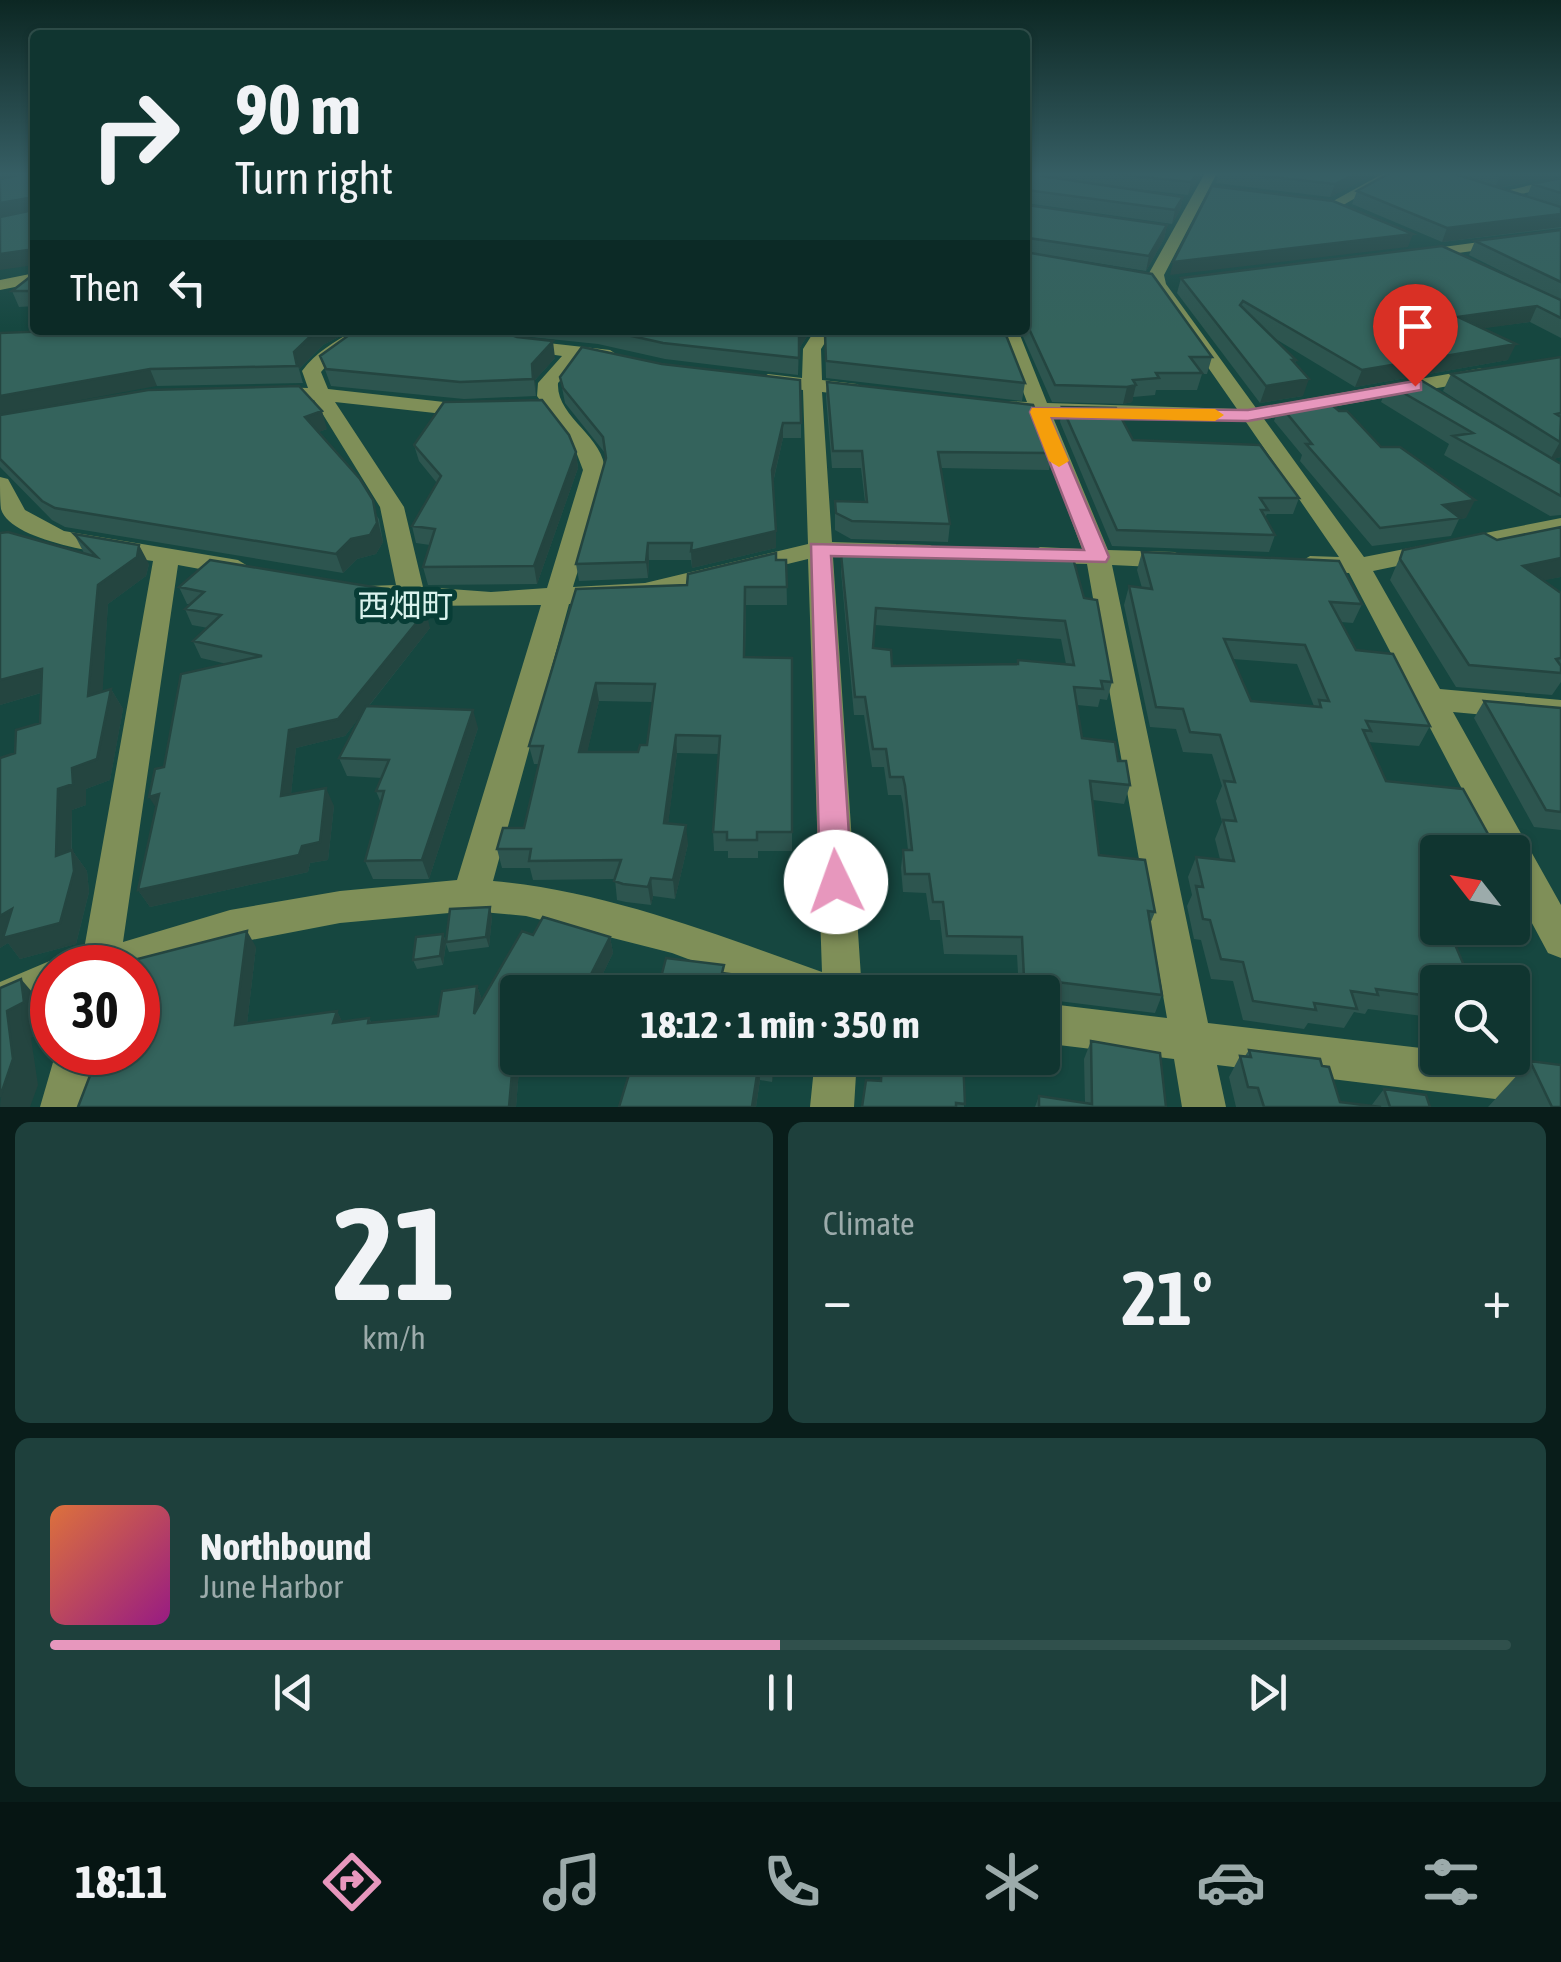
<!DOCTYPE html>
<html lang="en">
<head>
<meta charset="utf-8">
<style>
  :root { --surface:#103530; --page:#1e403c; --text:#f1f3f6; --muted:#9cabab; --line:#30504c; --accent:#e797bd }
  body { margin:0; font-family:"Asap Condensed","Noto Sans JP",sans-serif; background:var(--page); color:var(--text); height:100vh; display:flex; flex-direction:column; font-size:38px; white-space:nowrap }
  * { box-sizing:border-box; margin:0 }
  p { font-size:32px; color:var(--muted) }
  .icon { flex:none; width:55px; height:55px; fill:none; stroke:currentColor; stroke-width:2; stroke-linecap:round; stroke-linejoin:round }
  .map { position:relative; height:1107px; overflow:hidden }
  .drawer { display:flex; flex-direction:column; gap:15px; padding:15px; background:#091d1a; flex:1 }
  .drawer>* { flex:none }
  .hud { position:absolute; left:30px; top:30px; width:1000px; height:305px; border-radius:10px; box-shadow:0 2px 8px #0004,0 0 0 2px var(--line); background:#103530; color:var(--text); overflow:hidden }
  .needle { width:65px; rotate:301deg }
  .controls { position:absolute; left:1420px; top:835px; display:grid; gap:20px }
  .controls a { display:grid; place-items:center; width:110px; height:110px; border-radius:10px; background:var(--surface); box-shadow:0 2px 8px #0004,0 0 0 2px var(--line); font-size:50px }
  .speed { position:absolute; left:30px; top:945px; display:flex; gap:20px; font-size:50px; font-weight:700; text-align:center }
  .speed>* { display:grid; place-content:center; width:130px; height:130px; border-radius:50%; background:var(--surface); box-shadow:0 2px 8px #0004,0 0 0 2px var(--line); line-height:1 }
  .speed .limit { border:15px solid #d22; background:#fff; color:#111 }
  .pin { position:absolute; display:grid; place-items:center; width:85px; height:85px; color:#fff; margin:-102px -42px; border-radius:50% 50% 50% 0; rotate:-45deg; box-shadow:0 0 10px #0007 }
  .pin .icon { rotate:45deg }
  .me { position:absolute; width:110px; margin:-55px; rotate:357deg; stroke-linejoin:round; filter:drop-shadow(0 0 8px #0008) }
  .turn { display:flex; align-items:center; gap:35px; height:210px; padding:0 40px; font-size:45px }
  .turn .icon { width:130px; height:130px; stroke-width:2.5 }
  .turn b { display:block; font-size:70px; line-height:85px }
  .then { display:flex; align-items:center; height:95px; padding:0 40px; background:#0003; gap:20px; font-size:38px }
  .big { font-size:75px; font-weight:700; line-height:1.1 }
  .drawer .card { flex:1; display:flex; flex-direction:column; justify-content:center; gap:15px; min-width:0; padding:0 35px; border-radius:15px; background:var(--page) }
  .drawer .dial { align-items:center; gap:0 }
  .dial b { font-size:130px; line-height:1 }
  .song { display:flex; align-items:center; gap:30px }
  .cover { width:120px; height:120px; border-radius:15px; background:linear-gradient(135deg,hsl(20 70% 55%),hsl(310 70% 35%)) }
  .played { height:10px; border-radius:5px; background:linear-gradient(90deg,var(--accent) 50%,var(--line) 50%) }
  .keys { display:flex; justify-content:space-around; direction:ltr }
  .heat { display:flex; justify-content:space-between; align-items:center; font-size:55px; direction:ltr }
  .drawer .tiles { flex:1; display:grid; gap:15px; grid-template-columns:1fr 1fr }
  .card:last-child { grid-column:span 2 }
  .trip { position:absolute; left:500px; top:975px; width:560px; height:100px; border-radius:10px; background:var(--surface); box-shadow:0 2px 8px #0004,0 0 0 2px var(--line); font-weight:700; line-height:100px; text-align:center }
  .dock { display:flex; height:160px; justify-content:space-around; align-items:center; background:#061513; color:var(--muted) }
  .dock .icon { width:70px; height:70px }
  .dock .selected { color:var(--accent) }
  .dock b { font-size:45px; color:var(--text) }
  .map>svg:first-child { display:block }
</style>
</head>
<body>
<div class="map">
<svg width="1561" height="1107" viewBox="0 0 1561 1107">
  <rect width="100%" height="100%" fill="#164740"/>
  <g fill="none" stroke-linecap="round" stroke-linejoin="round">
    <!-- minor -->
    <path fill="#7f8f58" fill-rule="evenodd" d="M1205,173H1217L1164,275L1166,284L1256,408L1482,368L1491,374L1482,380L1264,419L1364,557L1561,518V532L1373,571L1440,689L1561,700V722L1453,712L1561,905V958L1548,953L1512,886V852H1495L1349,573L1310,572L1297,564L1310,556L1339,557L1246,422L1052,415L1108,550L1175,552L1188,560L1175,568L1112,565L1208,1023L1438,1050V1058H1501L1561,1065V1107L1217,1065L1226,1107H1182L1174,1059L1042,1043V1003L1167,1018L1087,564L1040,563L1027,555L1040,547L1082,549L1032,414L1001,413L991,407L1001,401L1027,402L1000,330H1018L1047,403L1237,409L1150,284L1148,275Z
      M1384,173H1399L1338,208L1326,205Z
      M1561,178V186L1495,199L1488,195Z
      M1561,231V239L1421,258L1414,254L1421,250Z
      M35,273V283L0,290V280Z
      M355,330H376L333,358L321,372L328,389L471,405L481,411L471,417L335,402L404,507L423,587L491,592L547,588L583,470L575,449L537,396L538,383L562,356L521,350L471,330H497L530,341L610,350L619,356L610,362L582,358L558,383C556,418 605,436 605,472C604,495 581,560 573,587L645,583L808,544L803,390L768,386L758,380L768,374L802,378L803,349L815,330H833L821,349L822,380L857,384L867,390L857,396L822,392L832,542L930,545L942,552L930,559L833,557L862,992H776L672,953L526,916L471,911L340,923L230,944L138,973V968H77L83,955L153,561C121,556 11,544 1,509C0,500 0,487 0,477L8,479L25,510L64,531L238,560L251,568L238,576L178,565L123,942L230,910L340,891L457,880L541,605L412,606L367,598L363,592L367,586L396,585L380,507L314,400L272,399L262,393L272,387L308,388L302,371C316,352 334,342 355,330ZM808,559L822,972C715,934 606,891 493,881L569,604L645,599Z
      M52,960L67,968H52V998L0,1021V982Z
      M56,1052H98L84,1107H40Z
      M815,1058H857L854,1107H810Z"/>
  </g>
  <!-- wall -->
  <path fill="#2d554f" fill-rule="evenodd" d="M1025,173H1203L1188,195L1109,186L1183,197L1180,210L1172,224L1026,203V205L1167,225L1164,239L1146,271L1052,256L1212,357L1207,374H1202L1197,390H1156L1155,395L1133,397L1132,402L1123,404L1052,402L1020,330H1025Z
    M1219,173H1377L1330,197L1216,183Z
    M1390,173H1561V176L1498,188L1527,196L1532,184L1561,178V228L1442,242L1352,204L1357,191Z
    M1561,230V338L1530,322L1482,328L1508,360L1355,387L1274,338L1296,360L1295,363L1303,396L1260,403L1177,293L1181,278L1539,290L1469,255L1475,241Z
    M35,273V306L19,307L12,291Z
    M43,330H352L323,345L299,369L303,383L157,386Z
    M509,330H811L799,349L798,375L665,359L598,344L530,337Z
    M825,334L1025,383L1022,401L826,378Z
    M320,356L555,358L535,380L536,396L464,399L331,386Z
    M1561,357V457L1553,459L1561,464V515L1550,516L1444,455L1449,444L1381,402L1388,384L1497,426L1443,391L1451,374Z
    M560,377L801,423V438H783L773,483L776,548L692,568L691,560H649L648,578L579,581L576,564L606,458L605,453L565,403Z
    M827,382L1052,453L1049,470L941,468L950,524L948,542L851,539L835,530V501L865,502L861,468H832L826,397Z
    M1280,405L1381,447L1466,518L1459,519L1451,536L1372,546L1300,461L1302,455L1274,421Z
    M1062,407L1133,440L1299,498L1293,514H1267L1265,518L1275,535L1269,552L1112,546L1060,422Z
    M0,415L327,429L318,432L379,519L383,542L376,554L357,559L343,573L65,527L52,520L0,467Z
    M414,445L576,452L578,468L537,584L428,585L423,567L430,545L416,543L412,526L437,483L419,461Z
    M1561,527V577L1543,580L1561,593V682L1552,695L1456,687L1390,580L1403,550L1497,540Z
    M0,533L84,553L74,534L149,564L146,576L108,604L102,692L111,689L123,709L110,780L86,789V805L72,810V850L87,871L89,892L76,944L20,959L8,943L0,948V758L15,753L40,723L41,693L0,705Z
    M896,546L1084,598L1112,682L1107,700L1100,699L1098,707L1077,705L1082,738L1118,761L1130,785L1124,804L1093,800L1099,855L1155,912L1150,924L1162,995L1155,1013L1042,999V992H1019L1017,955L944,954L940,920H930L926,893L903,892L901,868L903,850H908L903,804L901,795H888L884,767H872L864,715H854L841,571V554L895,555ZM875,625L1061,639L1066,664L1018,660L1017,664L892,666L873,648Z
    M1142,552L1362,604L1353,623L1341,622L1356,650L1430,726L1419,746L1368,742L1386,781L1498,852H1438V896L1436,899L1438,1018L1368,1009L1365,1014L1354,1012L1344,1028L1308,1023L1304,1029L1243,1020L1233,981L1211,979L1201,940L1194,939L1187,906L1192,895L1188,877L1196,857L1220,859L1215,839L1222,822L1216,801L1222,786L1212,754L1183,752L1176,729L1150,727L1124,605L1129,586L1142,588L1137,570ZM1233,659L1297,664L1314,706L1251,701Z
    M776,560H786L787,605H746L745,657L792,658V851H758V858H728V851H714L713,832L719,754L677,753L668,823L688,844L675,899L653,896L651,905L626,902L617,900L615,879L533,880L530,868H502L497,849L524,828L538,764H534L529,746L687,585ZM599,701L653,702L647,745L638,752H587Z
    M179,587L409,593L414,609L430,628L369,706L478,728L429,879H373L365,861L381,803L376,791L382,778L347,776L339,758L362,714L345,736L296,748L291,794L334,806L328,860L310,863L308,872L150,907L138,890L164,767L227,664L201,658L193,641L208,628L192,625L185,609L190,604H187Z
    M1484,701L1561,708V830L1534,827L1474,718Z
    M492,917L489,947L449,952L446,944L443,965L417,969L413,960L443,934L446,942Z
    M533,935L610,937L613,953L594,992H518V1058H520L516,1107H78L256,947L247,1024L337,1011L342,1022L369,1018L371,1022L438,1016L477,986L482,1000Z
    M1091,1041L1166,1107H1035L1039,1096L1085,1103L1084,1059Z
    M1249,1050L1322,1066L1340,1102L1371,1106L1384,1089L1430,1107H1236L1229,1077L1240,1056H1245Z
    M632,1058H776L772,1082L760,1080L756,1107H619L633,1062Z
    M881,1058H985L981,1074L964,1072V1107H862L880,1081Z
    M1530,1061L1561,1107H1488Z"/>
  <!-- shaded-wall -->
  <path fill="#244540" d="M0,173H32L0,178Z
    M1198,173H1203L1188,195L1191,182Z
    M1357,173H1377L1330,197L1335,184Z
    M1516,173H1561V176L1495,188L1500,176Z
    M1183,197L1180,210L1172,224L1175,210Z
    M29,198L34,211L0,217V203Z
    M1561,214V227L1442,242L1447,228Z
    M1167,225L1164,239L1146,271L1149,256Z
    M1413,234L1408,247L1170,275L1173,262Z
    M35,249V265L0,270V254Z
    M1537,306L1530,322L1451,333L1458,317Z
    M317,330H352L323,345L299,369L303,383L294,352Z
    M801,330H811L799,349L798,375L799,333Z
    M553,341L555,358L535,380L536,396L532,364Z
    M1516,344L1508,360L1355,387L1362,370Z
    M150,369L157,386L0,415V396Z
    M1309,379L1303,396L1260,403L1266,386Z
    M1136,385L1132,402L1123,404L1127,387Z
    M322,411L327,429L311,435L305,417Z
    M783,423V438L772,486V470Z
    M1561,441V457L1550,460L1560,442Z
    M576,452L578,468L537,584L534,566Z
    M373,500L383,542L376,554L357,559L343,573L336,554Z
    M1475,500L1466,518L1459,519L1443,505Z
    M776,531V548L692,568L691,551Z
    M648,543L649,560L648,578L646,562Z
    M139,545L149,564L146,576L108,604L101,717L88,696L98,585Z
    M1561,558V577L1511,587L1523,566Z
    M409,593L414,610L398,607Z
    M426,611L430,628L345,736L296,748L289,813L281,796L289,730Z
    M42,669L54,689L0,705V680Z
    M596,683L599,701L583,771L579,752Z
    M111,689L123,709L110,780L86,789V805L72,810L71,877L56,856L58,789L72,768Z
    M473,710L478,728L429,879L422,860Z
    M676,735L677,753L666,842L664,823Z
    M326,788L334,806L328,860L310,863L308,872L150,907L138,890L302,846Z
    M159,794L160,814L149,797Z
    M686,825L688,844L675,899L673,880Z
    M72,850L87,871L89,892L76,944L20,959L8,943L0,948V916Z
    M651,878L653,896L651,905L648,887Z
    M490,907L492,917L489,947L486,937Z
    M247,931L256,947L245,1041L235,1025Z
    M443,934L446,943L443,965L440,956Z
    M610,937L613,953L594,992H582Z
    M531,977L535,992H530Z
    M21,979L44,1006L47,1029L31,1038L38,1085L30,1107H0L7,1011Z
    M477,986L483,1002L474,1014Z
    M337,1011L345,1027L333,1023Z
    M516,1028L518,1033V1058H520L516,1107H509Z
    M773,1058H776L772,1082V1064Z
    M759,1062L760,1080L756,1107H752Z"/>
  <!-- building -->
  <path fill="#34635c" stroke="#244540" stroke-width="2.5" fill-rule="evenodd" d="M28,173H35V249L0,254V217L33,210L29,198L0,203V179Z
    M1025,173H1040L1042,176L1183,197L1175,210L1027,190L1025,192Z
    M1106,173H1198L1191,182Z
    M1237,173H1357L1335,184Z
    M1390,173H1452L1561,207V214L1447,228L1357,191Z
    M1490,173H1516L1500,176Z
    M1561,178V193L1532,184Z
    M1212,186L1333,201L1413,234L1173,262Z
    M1025,200L1026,205L1167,225L1149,256L1028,238L1025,247Z
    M1561,230V282L1475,241Z
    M1442,246L1561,300V318L1537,306L1458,317L1516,344L1362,370L1243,301L1240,305L1296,360H1292L1309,379L1266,386L1181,278Z
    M1025,252L1152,274L1212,357H1190L1202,373H1156L1159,378L1133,380L1136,385L1127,387L1055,385L1025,320Z
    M35,273V291H12Z
    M77,330H317L294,352L297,366L150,369L0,396V333Z
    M356,330H498L517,337L553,341L532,364L533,379L460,382L326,369L320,356Z
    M605,330H801L799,333V358L663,343Z
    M828,330H1004L1025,383L826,361L825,334Z
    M582,347L662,364L800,380L801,423H783L772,470L776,531L691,551L692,543H648L646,562L576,564L606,458L603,437L563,388L560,377Z
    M1561,357V413L1556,414L1561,417L1560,442L1451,374Z
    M1419,379L1561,464V496L1453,436L1473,433L1388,384Z
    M827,382L1033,405L1052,453L938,452L950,524L852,521L836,513L835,501L867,502L862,451H833Z
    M299,386L322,411L305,417L360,479L373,500L377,523L370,535L351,539L336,554L55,508L42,501L0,459V415L148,390Z
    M1323,397L1339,411H1347L1381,447H1400L1475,500L1443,505L1460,518L1380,528L1306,444H1312L1280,405Z
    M542,400L569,435L576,452L534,566L423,567L435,529L412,526L441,476L414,445L444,402Z
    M1062,407L1116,408L1133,440L1260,445L1299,498H1260L1268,510H1261L1275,535L1117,530Z
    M1561,527V558L1523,566L1561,593V658L1556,659L1561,666V673L1469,665L1400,559L1403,550L1484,533L1497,540Z
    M8,532L97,557L74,534L139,545L137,557L98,585L88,696L111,689L97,759L72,768L73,784L58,789L56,856L72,850L74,871L60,923L3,938L12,909L0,916V758L15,753L16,730L40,723L42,669L0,680V533Z
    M896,546L1071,551L1084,598L1097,600L1112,682L1101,681L1103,689L1074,687L1082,738L1115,742L1118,761H1126L1130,785L1090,781L1099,855L1145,860L1155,912L1148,911L1162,995L1024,978L1022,937L947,936L943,902H933L929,874H905L903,850H912L905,786L903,777H890L886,749H873L865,697H855L841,554L914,556ZM876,608L1065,621L1074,665L1018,660V664L892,666L891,650L873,648Z
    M1142,552L1339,561L1362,604L1330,602L1356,650L1393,654L1430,726L1366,721L1371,731L1363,730L1386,781L1463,789L1498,852H1455L1436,850L1438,856L1433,855L1438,865V882L1428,881L1438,903V928H1448L1471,982H1438V997L1376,989L1378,995L1351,991L1357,1009L1314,1003L1316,1010L1253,1001L1243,962L1221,959L1210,920L1203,919L1196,886L1203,887L1196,857L1234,861L1223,820L1236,821L1224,781L1235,782L1220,735L1190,732L1183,709L1156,707L1129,586L1152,589ZM1224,639L1305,645L1329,701L1319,700L1321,707L1251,701Z
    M776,553V560H786L787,587H745L744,657L792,658V832H757V840H727V832H713L720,736L676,735L664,823L686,825L673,880L651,878L648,887L623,884L614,881L621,860L529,861L531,849H497L503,828H524L543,746H529L576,589L687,585L688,574ZM596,683L655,684L647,745H640L638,752H579Z
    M210,560L409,593L398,607L426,611L338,719L289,730L281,796L326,788L320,842L302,846L299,855L138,890L159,794L149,797L155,769L164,767L181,674L262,656L193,641L221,615L185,609L204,592L179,587Z
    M1484,701L1561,708V812L1546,810Z
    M366,706L473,710L422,860L365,861L384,791H376L389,760L339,758Z
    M490,907L486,937L446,942L450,909Z
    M543,917L610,937L582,992L531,977L530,992H518V1028H516L509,1107H78L99,1052H138V968H121L122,963L247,931L235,1025L337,1011L333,1023L369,1018L368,1023L438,1016L442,991L477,986L474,1014L522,931L533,935Z
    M443,934L440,956L413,960L416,937Z
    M666,958L724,965L722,973L774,980L771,992H643L644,987L658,989Z
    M21,979L24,1002L7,1011L13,1059L0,1097V988Z
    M1091,1041L1160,1053L1166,1107H1039V1096L1092,1104Z
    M1249,1050L1320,1059L1322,1066L1329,1067L1340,1102L1381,1107H1264L1258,1088L1248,1087L1240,1056L1251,1057Z
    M634,1058H773L772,1064L759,1062L752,1107H619Z
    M882,1058H963L965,1104L956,1103V1107H862L866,1080L881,1081Z
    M1530,1061L1561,1065V1107H1552Z
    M1384,1089L1426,1095L1430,1107H1390Z"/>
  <!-- sky -->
  <linearGradient id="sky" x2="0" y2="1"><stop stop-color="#0c2723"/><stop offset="0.53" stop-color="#365e64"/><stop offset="1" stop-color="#365e64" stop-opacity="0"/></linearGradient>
  <rect width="1561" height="328" fill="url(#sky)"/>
  <!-- route -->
  <path fill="#e797bd" stroke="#96627b" stroke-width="2.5" d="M1415,381L1421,382V390L1248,421L1050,418L1109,557L1106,562L831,556L852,882L848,892L836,896L824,892L820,882L811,544L1084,550L1030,412L1032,408L1248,410Z"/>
  <!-- slow -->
  <path fill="#f59e0b" d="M1032,408L1215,409L1224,415L1215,421L1050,417L1069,461L1059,467L1049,461L1030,412Z"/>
  <g text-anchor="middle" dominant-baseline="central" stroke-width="10" stroke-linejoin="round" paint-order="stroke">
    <!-- quarter labels -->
    <g font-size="32" fill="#d9f2ed" stroke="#083d36">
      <text x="405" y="605">西畑町</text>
    </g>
  </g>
</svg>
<div class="controls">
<a><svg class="needle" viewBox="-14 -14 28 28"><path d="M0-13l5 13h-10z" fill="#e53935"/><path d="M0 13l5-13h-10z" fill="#9cabab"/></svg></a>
<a><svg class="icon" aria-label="search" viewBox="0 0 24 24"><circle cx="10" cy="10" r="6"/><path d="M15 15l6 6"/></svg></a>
</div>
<div class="speed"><div class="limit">30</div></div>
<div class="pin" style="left:1415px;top:386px;background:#d93025"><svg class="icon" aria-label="arrive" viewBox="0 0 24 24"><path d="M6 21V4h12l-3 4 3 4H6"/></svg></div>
<svg class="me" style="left:836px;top:882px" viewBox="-20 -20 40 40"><circle r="19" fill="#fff"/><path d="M0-13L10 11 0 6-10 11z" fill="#e797bd"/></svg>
<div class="trip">18:12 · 1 min · 350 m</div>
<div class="hud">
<div class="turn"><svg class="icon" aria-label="right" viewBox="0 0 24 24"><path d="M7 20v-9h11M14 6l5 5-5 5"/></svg><div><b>90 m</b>Turn right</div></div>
<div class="then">Then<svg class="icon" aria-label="left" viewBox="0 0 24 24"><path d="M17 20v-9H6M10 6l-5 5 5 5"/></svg></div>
</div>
</div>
<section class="drawer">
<div class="tiles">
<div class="card dial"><b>21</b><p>km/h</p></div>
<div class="card"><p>Climate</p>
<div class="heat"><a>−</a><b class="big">21°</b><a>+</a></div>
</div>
<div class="card">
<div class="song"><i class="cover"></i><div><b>Northbound</b><p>June Harbor</p></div></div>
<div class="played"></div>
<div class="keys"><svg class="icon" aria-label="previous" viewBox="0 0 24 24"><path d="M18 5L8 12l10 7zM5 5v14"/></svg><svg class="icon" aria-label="pause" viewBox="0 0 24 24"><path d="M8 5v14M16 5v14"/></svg><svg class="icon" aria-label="next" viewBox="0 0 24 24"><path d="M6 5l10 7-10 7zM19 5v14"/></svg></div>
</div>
</div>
</section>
<nav class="dock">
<b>18:11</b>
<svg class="icon selected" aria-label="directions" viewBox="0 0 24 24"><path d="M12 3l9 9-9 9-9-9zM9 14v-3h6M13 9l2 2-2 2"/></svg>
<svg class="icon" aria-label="music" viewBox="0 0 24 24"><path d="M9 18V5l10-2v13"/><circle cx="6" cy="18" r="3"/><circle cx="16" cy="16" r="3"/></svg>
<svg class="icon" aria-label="phone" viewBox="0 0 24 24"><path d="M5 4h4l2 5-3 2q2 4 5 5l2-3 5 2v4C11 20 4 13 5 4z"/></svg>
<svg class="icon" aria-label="climate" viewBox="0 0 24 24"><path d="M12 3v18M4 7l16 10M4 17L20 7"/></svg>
<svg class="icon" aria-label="car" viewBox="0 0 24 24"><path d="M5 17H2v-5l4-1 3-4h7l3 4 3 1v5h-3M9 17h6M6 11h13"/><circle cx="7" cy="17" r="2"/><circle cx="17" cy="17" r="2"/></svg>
<svg class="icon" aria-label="filters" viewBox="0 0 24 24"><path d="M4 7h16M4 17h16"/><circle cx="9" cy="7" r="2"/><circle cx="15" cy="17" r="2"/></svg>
</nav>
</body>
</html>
